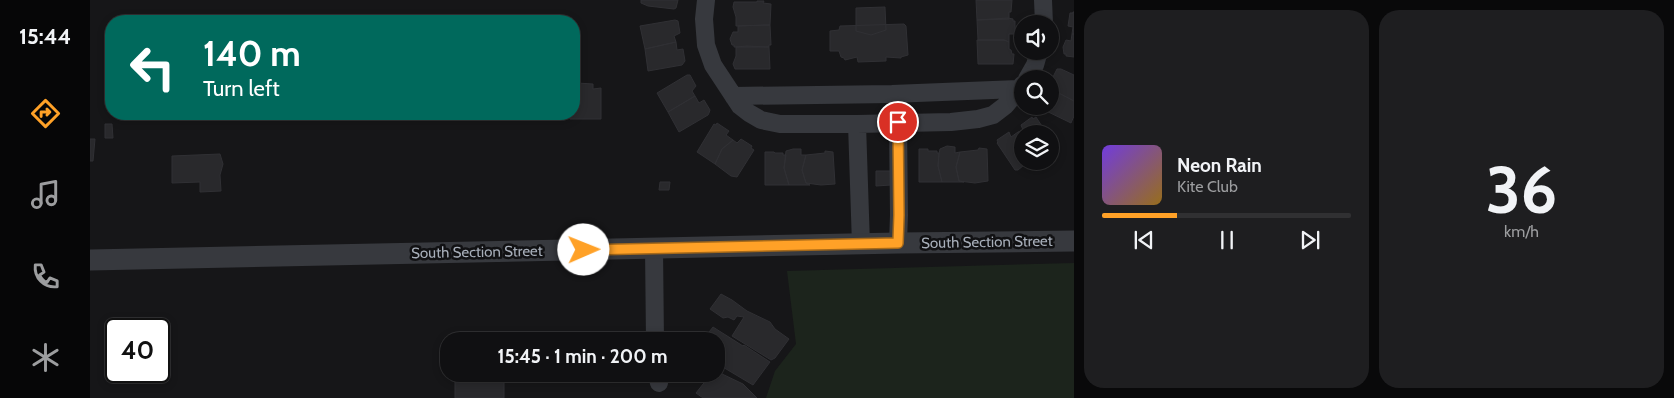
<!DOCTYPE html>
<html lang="en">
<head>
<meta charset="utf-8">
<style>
  :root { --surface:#101012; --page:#1e1e20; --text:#f1f3f6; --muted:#9c9d9f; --line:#303032; --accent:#ffa127 }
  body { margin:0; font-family:Cabin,sans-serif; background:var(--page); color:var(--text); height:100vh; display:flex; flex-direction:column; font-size:19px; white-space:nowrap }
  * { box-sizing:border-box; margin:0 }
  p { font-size:16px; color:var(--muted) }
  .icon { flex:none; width:28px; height:28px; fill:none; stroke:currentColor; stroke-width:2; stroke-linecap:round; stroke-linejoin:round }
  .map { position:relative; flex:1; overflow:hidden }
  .details { display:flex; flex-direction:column; gap:10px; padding:10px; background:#09090a; width:600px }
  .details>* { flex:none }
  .hud { position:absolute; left:15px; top:15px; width:475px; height:105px; border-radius:20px; box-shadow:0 2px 8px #0003,0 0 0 1px var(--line); background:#00695c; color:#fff; overflow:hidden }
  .tools { position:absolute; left:924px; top:15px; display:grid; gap:10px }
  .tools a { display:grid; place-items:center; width:45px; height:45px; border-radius:50%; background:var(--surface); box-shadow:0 2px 8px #0003,0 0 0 1px var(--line); font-size:25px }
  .speed { position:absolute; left:15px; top:318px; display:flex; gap:10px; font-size:25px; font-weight:700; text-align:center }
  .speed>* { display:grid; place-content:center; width:65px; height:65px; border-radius:50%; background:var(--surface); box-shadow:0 2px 8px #0003,0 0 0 1px var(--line); line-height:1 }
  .speed .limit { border:2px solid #111; border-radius:8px; background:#fff; color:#111 }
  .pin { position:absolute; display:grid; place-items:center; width:42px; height:42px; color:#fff; margin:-21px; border:2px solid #fff; border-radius:50%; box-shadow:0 1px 5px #0007 }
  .me { position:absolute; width:55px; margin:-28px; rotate:89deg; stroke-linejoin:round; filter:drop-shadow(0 0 4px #0008) }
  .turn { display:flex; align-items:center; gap:18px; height:105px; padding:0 15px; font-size:22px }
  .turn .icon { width:65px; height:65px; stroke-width:2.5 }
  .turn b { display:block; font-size:35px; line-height:42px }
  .details .card { flex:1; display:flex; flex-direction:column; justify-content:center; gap:8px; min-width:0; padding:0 18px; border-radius:20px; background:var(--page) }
  .details .dial { align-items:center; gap:0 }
  .dial b { font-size:65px; line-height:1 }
  .song { display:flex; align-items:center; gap:15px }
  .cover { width:60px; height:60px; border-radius:8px; background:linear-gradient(135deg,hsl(260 70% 55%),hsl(40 70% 35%)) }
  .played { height:5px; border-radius:2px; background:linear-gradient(90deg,var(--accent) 30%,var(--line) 30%) }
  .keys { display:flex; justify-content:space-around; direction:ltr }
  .details .tiles { flex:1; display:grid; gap:10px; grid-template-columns:repeat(2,1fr) }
  .trip { position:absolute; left:350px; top:332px; width:285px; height:50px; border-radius:20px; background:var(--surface); box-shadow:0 2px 8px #0003,0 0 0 1px var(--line); font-weight:700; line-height:50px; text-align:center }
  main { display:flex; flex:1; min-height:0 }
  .dock { display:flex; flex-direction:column; width:90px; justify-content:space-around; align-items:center; background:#060607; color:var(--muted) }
  .dock .icon { width:35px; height:35px }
  .dock .selected { color:var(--accent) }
  .dock b { font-size:22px; color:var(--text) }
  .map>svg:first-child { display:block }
</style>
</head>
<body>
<main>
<nav class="dock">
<b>15:44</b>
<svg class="icon selected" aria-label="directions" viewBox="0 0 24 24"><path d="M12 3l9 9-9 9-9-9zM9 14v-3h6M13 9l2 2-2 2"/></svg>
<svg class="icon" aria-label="music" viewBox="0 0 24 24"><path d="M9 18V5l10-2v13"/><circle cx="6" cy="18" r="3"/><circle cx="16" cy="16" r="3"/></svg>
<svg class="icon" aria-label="phone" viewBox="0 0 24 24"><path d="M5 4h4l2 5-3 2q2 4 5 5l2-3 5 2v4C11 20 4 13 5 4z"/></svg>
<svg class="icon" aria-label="climate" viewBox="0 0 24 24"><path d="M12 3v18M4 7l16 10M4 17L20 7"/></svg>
</nav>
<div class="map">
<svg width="984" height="398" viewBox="0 0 984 398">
  <rect width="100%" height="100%" fill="#161618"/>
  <!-- green -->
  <path fill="#1c241c" d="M984,263V398H676L685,371L706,344L697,271Z"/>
  <!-- building -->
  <path fill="#29292c" stroke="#303034" d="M551,0H588L586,8L584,9L558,6L551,3Z
    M886,0H922L921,12H919V19L887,20Z
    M667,1H674L673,3L681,4L680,25L646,26V17L643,7L644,2H667Z
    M795,7L796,30L781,35L766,31V8Z
    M983,12H984V34H982L983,27L978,26L980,13H983Z
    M918,18L923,19V21H925V34H919V42L914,40H888L887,20Z
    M585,20L588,21L590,33L584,36L586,42L555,49L550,26Z
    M814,24L816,26L818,55L811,57V58L796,57V61L768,62L767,57L755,60L754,58L751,57L749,51H740V31L749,30L750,26Z
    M673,25H680L681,45H679V47H644V45H642L640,39L643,32H648V26Z
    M982,34H984V57L976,56V54H974L973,47L976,40L981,41Z
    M887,40H914L919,42V49L921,50L922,54H924L923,64H888Z
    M586,42L587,50L593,49L595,61L592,65L558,71L555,49Z
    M657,46L679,47L680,69H645L643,64L646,56V47Z
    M967,69H971L984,75V101L963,90L966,83L961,81Z
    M597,75H600L606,86L602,91L605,96L578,112L567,93Z
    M487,83L503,84V89L511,88V119H480L479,115H467L466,114H484V89H487Z
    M963,90L984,101V116L981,123L950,108V106H960V95Z
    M605,96L609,103L614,100L620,110L619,113L618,115L589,132L578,112Z
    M942,117L943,119L946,117L957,134H932V146L928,132L933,130L931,125Z
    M627,123L639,131L636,135L643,140L632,149L625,164L607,152L624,124L626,125Z
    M15,124H22L23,138H15Z
    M919,132L921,137L928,132L932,146V161H939L928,170H925L907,143L908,142L907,140Z
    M0,139H5L3,161H0Z
    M651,139L662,146L661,148L664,150L647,177L641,176L625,164L632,149L643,140L647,143Z
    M857,146L865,147V153L870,152L866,167L869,181L874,182H852L848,166L849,154L850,149Z
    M889,148L897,149L898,181L885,183L869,181L866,167L870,152L888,150Z
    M703,149H711V155H716L712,170L716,183L720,185H699L694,168L696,151Z
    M829,149H838V151H847V153H849L848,166L852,182H829Z
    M735,151L743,152L745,184L731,185L716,183L712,170L716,155L735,153Z
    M675,152H684L685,153H693V155H696L694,168L699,185H675Z
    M130,154L133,164L130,175L131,191L110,192V182L82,183V156Z
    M786,171H801V185L786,186Z
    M570,182H580L579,190H569Z
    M631,294L642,300L657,311L680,322L685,329L699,339L685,358L681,360L642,336L654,317L647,316L644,320L638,317L633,318L620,309Z
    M623,327L653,346L654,345L680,362L663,385L626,363V341H612Z
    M468,339V341H453V340Z
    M630,373L653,384L667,398H613L606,393L617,379L625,376L627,378Z
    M401,378V382H414V398H365V380Z"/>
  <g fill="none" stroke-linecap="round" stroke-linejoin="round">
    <!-- minor -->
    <path stroke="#37393e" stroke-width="18" d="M616,0L614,19L616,45L623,65L650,106L659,113L671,120L690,124H767L861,122L888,119L903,115L916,105L932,85
      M953,0L954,24
      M937,79L945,65L949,51
      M643,96L802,94L929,89
      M767,124L771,245
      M808,243L809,215L808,123
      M564,248L565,341
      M567,374L569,383"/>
    <!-- tertiary -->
    <path stroke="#37393e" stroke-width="21" d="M0,260L808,243L984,241"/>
  </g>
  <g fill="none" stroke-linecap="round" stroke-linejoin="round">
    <!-- route casing -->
    <g stroke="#a66919" stroke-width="12">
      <path id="route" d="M494,250L808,243L809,215L808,122"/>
    </g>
    <!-- route -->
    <use href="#route" stroke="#ffa127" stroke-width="9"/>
  </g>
  <g text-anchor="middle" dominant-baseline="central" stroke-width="5" stroke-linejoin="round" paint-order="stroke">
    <!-- street labels -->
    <g font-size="15" fill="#a7aeb9" stroke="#111113">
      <text transform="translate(897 242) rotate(-1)">South Section Street</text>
      <text transform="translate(387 252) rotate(-1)">South Section Street</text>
    </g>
  </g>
</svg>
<div class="tools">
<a><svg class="icon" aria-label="sound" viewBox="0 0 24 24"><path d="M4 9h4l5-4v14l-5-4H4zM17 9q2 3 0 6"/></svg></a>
<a><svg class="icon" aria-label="search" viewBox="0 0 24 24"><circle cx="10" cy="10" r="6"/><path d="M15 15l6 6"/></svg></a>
<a><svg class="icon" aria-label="layers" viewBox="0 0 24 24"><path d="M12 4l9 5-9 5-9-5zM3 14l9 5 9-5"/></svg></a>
</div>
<div class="speed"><div class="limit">40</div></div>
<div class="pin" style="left:808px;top:122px;background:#d93025"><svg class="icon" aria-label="arrive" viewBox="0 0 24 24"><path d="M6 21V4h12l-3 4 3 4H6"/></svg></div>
<svg class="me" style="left:494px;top:250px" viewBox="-20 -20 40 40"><circle r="19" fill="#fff"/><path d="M0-13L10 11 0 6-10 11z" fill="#ffa127"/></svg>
<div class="trip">15:45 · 1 min · 200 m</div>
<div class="hud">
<div class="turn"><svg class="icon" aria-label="left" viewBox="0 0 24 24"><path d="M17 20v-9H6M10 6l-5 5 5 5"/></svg><div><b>140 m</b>Turn left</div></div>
</div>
</div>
<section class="details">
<div class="tiles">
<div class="card">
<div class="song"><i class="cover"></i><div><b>Neon Rain</b><p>Kite Club</p></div></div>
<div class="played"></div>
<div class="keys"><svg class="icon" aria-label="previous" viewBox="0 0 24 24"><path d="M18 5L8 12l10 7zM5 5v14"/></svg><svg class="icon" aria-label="pause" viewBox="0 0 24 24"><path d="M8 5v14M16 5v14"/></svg><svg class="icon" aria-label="next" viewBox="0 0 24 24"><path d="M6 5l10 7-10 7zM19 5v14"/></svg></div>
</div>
<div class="card dial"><b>36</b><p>km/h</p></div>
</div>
</section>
</main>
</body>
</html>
